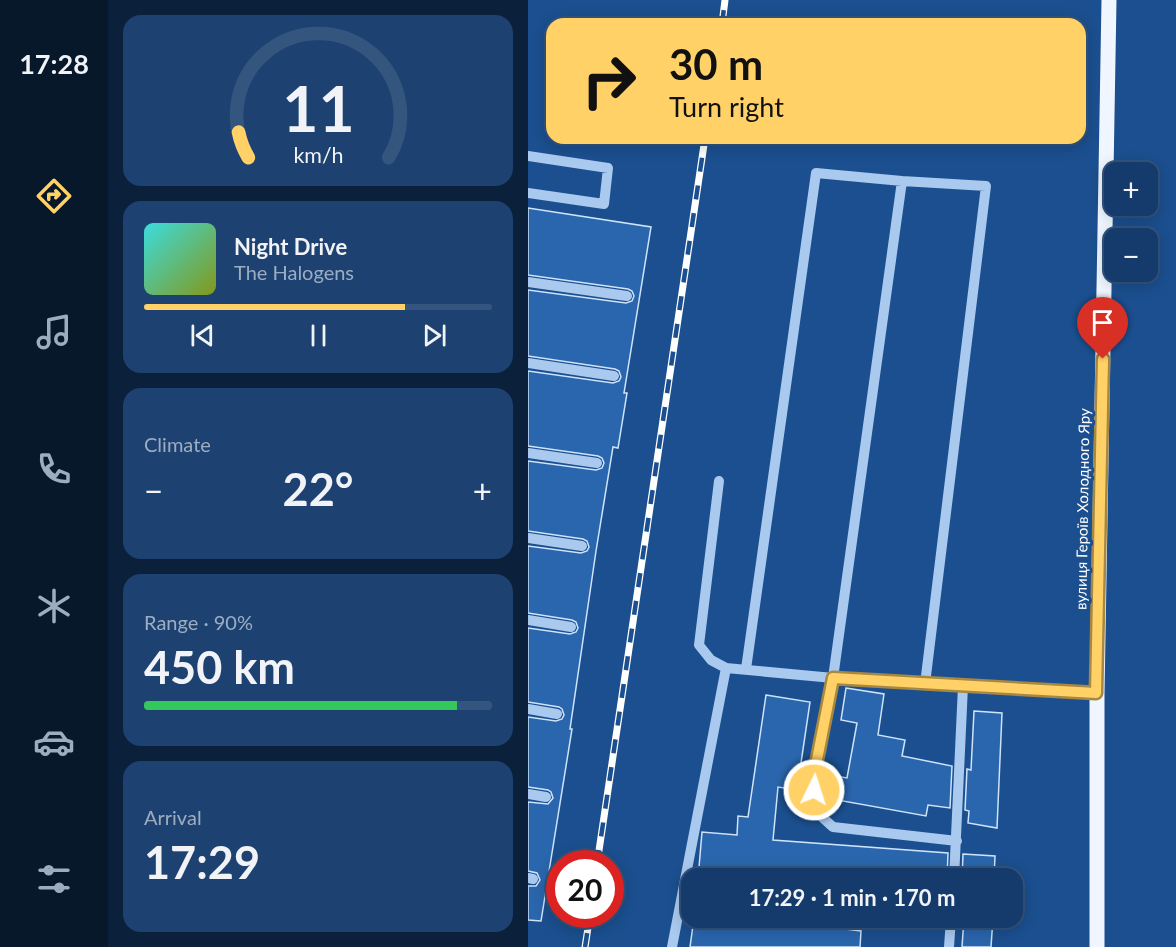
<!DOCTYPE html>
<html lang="en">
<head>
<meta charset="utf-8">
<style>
  :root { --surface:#143b6b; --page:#1d4271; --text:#f1f3f6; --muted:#9dadc1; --line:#33557e; --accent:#ffd166 }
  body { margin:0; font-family:Lato,sans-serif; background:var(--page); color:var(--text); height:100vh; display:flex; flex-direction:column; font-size:22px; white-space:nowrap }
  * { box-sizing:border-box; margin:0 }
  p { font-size:20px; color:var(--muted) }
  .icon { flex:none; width:33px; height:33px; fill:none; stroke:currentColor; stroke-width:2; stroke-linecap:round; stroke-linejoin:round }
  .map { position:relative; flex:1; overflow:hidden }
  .sheet { display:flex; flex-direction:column; gap:15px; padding:15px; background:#0b203b; width:420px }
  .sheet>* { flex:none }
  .hud { position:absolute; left:18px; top:18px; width:540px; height:126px; border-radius:18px; box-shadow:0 3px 15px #0003,0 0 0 2px var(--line); background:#ffd166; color:#111; overflow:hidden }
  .fabs { position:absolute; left:576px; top:162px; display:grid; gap:12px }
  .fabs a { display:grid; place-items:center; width:54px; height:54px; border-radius:12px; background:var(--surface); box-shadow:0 3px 15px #0003,0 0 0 2px var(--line); font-size:30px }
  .speed { position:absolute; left:18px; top:850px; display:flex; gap:12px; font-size:30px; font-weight:700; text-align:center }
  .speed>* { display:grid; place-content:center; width:78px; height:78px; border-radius:50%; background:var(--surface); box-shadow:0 3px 15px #0003,0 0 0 2px var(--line); line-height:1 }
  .speed .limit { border:9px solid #d22; background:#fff; color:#111 }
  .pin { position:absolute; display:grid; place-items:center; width:51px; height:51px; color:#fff; margin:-62px -26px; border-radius:50% 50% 50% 0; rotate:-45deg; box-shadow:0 0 6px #0007 }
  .pin .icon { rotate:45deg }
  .me { position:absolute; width:66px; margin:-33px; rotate:4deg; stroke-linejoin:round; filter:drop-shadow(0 0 4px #0008) }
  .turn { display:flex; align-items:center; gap:21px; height:126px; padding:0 24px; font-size:27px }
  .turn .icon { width:78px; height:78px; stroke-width:2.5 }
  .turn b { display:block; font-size:42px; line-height:51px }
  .big { font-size:45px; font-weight:700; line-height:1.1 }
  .sheet .card { flex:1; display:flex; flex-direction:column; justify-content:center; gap:9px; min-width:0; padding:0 21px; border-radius:18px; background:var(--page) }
  .sheet .dial { align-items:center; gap:0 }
  .dial svg { height:156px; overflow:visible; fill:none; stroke:var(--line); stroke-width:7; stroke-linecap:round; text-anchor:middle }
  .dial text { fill:var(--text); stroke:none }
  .song { display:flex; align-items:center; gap:18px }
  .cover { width:72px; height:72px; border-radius:9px; background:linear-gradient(135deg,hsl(180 70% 55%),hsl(70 70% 35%)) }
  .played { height:6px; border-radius:3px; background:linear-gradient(90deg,var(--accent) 75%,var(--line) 75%) }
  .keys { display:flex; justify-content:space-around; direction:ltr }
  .heat { display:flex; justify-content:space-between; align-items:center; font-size:33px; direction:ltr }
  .charge { height:9px; border-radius:4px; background:linear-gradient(90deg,#34c759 90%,var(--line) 0) }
  .trip { position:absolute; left:153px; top:868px; width:342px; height:60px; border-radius:18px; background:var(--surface); box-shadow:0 3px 15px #0003,0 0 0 2px var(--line); font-weight:700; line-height:60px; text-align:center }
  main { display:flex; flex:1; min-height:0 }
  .menu { display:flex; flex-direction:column; width:108px; justify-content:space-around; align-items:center; background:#08182b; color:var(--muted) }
  .menu .icon { width:42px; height:42px }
  .menu .selected { color:var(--accent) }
  .menu b { font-size:27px; color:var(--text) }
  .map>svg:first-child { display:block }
</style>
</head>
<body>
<main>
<nav class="menu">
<b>17:28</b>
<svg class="icon selected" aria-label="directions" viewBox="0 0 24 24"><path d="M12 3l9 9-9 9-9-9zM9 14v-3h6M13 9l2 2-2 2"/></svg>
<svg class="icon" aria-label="music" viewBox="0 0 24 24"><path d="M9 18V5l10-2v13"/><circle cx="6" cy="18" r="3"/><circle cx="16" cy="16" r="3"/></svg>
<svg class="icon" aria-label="phone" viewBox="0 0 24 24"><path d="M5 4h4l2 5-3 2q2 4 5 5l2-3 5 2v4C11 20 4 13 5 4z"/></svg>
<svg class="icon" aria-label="climate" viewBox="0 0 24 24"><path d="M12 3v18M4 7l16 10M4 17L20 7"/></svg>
<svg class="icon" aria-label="car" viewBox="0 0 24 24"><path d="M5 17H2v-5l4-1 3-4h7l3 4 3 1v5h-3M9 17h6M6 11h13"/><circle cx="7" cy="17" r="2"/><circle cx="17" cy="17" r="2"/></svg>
<svg class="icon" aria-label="filters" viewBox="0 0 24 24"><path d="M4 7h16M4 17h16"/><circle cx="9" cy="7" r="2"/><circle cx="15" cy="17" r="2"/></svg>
</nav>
<section class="sheet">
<div class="card dial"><svg viewBox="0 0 100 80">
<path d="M14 69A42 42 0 1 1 86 69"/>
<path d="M14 69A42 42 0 0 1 9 56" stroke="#ffd166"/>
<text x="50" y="56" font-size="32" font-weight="700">11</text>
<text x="50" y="72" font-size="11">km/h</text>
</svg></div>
<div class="card">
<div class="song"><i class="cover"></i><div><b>Night Drive</b><p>The Halogens</p></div></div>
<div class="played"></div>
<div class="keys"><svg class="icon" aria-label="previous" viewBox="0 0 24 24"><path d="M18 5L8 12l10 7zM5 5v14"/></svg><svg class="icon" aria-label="pause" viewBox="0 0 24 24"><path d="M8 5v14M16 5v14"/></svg><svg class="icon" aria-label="next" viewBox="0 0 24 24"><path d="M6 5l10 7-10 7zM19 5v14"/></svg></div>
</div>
<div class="card"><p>Climate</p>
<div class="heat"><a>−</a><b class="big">22°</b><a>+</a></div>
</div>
<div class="card"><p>Range · 90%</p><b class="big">450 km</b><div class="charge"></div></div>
<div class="card"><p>Arrival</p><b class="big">17:29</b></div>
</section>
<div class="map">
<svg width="648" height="947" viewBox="0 0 648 947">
  <rect width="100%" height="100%" fill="#1b4f8f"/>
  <!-- building -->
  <path fill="#2a66ad" stroke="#cfe3fa" stroke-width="1.5" d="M0,208L123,227L96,393H99L90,448L85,447L68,551L42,729H44L13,921L0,920V886H8L12,880L9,873L0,871V802L20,804L25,798L23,792L20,790L0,787V717L28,721L34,719L36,715L34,709L31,707L0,702V628L42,634L48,632L50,628L48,622L44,620L0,613V546L53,553L59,551L61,547L59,541L55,539L0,531V461L68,470L74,468L76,463L74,458L70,456L0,446V371L85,383L91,381L93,377L91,371L87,369L0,356V290L98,303L104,301L106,296L104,291L100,289L0,275Z
    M318,688L356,694L350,735L377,740L374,756L424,766L422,808L400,805L398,816L298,798L302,775L319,778L329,723L313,720Z
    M238,695L282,702L269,790L250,787L245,840L420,853L419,879H170L174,832L209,835L210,816L220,817Z
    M446,711L474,713L469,828L440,823L441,811L437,810L439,769L443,770Z
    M435,854L467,856L466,879H434Z
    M166,918H233L333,931L332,947H162Z
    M436,918H465L463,947H434Z"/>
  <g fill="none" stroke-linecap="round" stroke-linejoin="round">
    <!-- minor -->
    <path stroke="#a9c9ee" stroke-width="10" d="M0,156L80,168L76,204L0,193
      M0,282L99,296
      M0,363L86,376
      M0,453L69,463
      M191,481L171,645L183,660L198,668
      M0,538L54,546
      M0,620L43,627
      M218,669L288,173L374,181
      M397,684L458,186L374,181L305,678L286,775L287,805L295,818L305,827L429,841
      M0,709L29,714
      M0,794L18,797
      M0,878L5,879
      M426,879L435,686
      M382,918L423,922
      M144,947L198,668L305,678L569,693
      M421,947L423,918"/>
    <!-- major -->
    <path stroke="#f0f6ff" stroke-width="15" d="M569,947V693L581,0"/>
    <!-- rail casing -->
    <g stroke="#fff" stroke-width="7">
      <path id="rail" d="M194,24L197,0
        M69,864L177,138
        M57,947L62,915"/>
    </g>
    <!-- rail -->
    <use href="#rail" stroke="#1b4f8f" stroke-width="4.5" stroke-dasharray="14" stroke-linecap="butt"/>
  </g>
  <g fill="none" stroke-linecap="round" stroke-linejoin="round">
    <!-- route casing -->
    <g stroke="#a68842" stroke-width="15">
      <path id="route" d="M286,790V775L305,678L568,693L575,359"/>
    </g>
    <!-- route -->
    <use href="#route" stroke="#ffd166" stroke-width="10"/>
  </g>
  <g text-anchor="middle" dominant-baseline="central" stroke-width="6" stroke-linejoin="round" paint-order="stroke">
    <!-- street labels -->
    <g font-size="15" fill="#fff" stroke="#1b4f8f">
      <text transform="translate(554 509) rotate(-89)">вулиця Героїв Холодного Яру</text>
    </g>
  </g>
</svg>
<div class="fabs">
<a>+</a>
<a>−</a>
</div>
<div class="speed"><div class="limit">20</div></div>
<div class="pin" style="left:575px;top:359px;background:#d93025"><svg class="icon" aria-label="arrive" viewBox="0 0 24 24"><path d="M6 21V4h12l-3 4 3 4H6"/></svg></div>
<svg class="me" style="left:286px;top:790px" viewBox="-20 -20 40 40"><circle r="17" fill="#ffd166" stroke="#fff" stroke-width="3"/><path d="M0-11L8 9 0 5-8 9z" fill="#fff"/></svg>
<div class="trip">17:29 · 1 min · 170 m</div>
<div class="hud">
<div class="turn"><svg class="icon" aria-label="right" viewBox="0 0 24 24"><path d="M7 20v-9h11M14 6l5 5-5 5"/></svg><div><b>30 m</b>Turn right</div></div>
</div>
</div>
</main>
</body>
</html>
